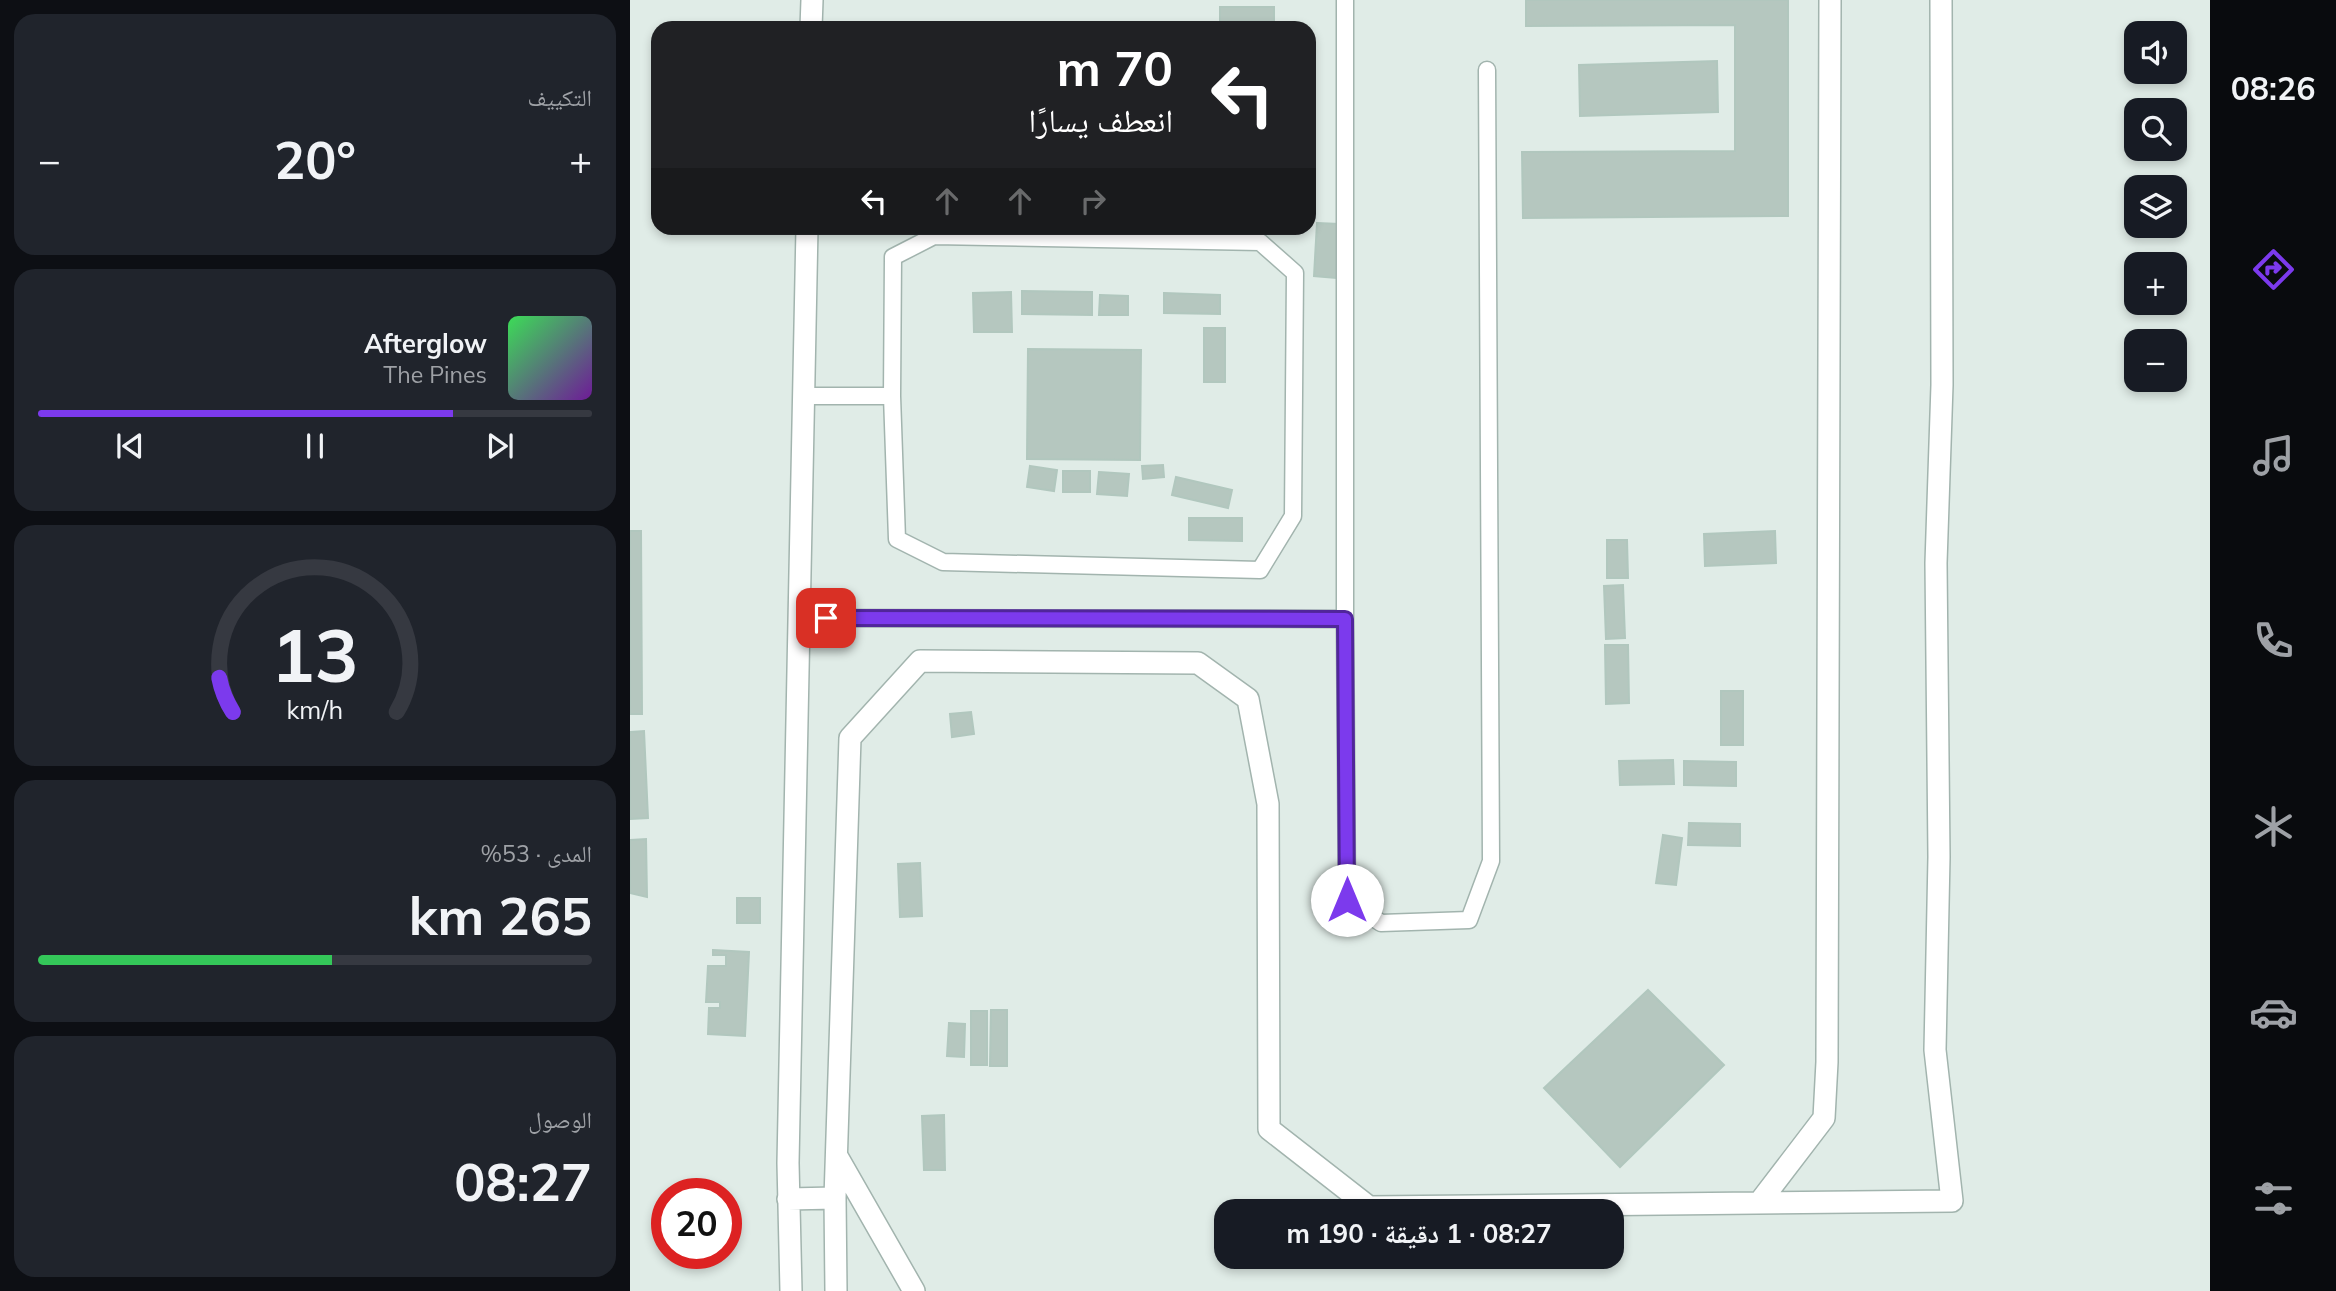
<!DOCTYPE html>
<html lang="ar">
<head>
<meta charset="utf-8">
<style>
  :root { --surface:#171b24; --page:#20242c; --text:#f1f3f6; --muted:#9ea1a6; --line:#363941; --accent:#7c3aed }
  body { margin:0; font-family:Mulish,"Noto Naskh Arabic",sans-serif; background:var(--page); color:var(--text); direction:rtl; height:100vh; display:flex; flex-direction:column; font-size:26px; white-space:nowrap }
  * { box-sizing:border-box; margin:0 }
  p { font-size:23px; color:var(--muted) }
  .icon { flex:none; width:38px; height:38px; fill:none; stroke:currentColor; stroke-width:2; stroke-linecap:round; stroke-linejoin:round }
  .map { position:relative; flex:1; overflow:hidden; direction:ltr }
  .panel { display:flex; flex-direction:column; gap:14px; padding:14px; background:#0d0f14; width:630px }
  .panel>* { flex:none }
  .top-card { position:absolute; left:21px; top:21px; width:665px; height:214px; border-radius:21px; box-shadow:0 4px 10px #0003; direction:rtl; background:#202124; color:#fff; overflow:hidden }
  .fabs { position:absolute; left:1494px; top:21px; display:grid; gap:14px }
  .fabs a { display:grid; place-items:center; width:63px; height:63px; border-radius:14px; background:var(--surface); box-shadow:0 4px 10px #0003; font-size:35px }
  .speed { position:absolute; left:21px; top:1178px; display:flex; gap:14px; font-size:35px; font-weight:700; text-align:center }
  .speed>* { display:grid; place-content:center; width:91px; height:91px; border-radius:50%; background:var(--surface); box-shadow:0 4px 10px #0003; line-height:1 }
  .speed .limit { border:10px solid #d22; background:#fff; color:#111 }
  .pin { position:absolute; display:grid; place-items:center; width:60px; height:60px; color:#fff; margin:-30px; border-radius:14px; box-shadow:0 4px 10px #0006 }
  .me { position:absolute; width:77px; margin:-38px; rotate:0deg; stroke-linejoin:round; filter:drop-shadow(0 0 5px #0008) }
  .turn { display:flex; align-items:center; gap:24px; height:147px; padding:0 28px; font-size:32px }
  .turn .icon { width:91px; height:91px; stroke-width:2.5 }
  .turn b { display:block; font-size:49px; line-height:60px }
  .lanes { display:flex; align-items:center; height:66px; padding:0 28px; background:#0003; justify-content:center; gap:35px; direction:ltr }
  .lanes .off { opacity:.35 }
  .big { font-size:52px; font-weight:700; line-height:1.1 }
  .panel .tile { flex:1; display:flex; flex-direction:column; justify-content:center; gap:10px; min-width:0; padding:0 24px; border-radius:21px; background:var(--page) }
  .panel .dial { align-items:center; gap:0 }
  .dial svg { height:182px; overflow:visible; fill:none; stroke:var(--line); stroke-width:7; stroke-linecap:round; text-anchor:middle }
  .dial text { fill:var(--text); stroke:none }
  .song { display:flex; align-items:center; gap:21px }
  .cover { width:84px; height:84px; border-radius:10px; background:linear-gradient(135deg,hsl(130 70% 55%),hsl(280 70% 35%)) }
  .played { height:7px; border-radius:4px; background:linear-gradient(90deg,var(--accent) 75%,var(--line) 75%) }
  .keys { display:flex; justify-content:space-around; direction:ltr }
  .heat { display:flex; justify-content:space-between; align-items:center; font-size:38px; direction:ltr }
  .charge { height:10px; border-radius:5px; background:linear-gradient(90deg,#34c759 53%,var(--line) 0) }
  .trip { position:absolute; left:584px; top:1199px; width:410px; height:70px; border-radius:21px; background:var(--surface); box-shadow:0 4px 10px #0003; font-weight:700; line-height:70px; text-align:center; direction:rtl }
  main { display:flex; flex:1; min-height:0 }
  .menu { display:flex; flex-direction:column; width:126px; justify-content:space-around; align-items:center; background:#090b0e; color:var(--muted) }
  .menu .icon { width:49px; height:49px }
  .menu .active { color:var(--accent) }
  .menu b { font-size:32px; color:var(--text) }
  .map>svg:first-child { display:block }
</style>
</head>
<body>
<main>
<nav class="menu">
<b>08:26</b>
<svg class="icon active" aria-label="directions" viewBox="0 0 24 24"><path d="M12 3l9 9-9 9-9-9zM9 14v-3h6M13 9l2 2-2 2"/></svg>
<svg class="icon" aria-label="music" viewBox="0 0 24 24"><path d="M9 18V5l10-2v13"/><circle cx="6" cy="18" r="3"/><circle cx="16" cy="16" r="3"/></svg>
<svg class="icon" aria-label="phone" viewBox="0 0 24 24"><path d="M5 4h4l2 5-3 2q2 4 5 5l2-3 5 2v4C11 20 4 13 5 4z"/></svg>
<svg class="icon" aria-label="climate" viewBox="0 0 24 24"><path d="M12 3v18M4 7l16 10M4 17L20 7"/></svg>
<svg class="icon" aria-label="car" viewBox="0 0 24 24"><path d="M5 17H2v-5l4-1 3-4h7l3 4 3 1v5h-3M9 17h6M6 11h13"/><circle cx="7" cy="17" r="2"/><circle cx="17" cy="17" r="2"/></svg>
<svg class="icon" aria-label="filters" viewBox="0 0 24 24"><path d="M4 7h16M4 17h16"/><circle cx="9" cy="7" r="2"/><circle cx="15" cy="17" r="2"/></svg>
</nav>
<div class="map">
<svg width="1580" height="1291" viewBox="0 0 1580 1291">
  <rect width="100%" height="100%" fill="#e0ece7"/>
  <!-- building -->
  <path fill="#b5c7bf" stroke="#b1c7be" stroke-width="2" d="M896,0H1158V216L893,218L892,152L1105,151V25L896,26Z
    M590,7H644V26H590Z
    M1087,61L1088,112L950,116L949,65Z
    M687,223L709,224L706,278L684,276Z
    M392,291L462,292V315L392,314Z
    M381,292L382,332H344L343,293Z
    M534,293L590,295V314L534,313Z
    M470,295L498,296V315H469Z
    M574,328H595V382H574Z
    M398,349L511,350L510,460L397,459Z
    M533,465L534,477L513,479L512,466Z
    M400,466L427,470L424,491L397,487Z
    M433,471H460V492H433Z
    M469,472L499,474L497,496L467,494Z
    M546,477L602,490L598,508L542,495Z
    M559,518H612V541L559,540Z
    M0,531H11L12,714H0Z
    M1145,531L1146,563L1075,566L1074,534Z
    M977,540H997L998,578H977Z
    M993,585L995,638L976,639L974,586Z
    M975,645H998L999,703L976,704Z
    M1091,691H1113V745H1091Z
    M341,712L344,734L322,737L320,714Z
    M14,731L18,818L0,819V732Z
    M1043,760L1044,784L990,785L989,761Z
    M1054,761L1106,762V786L1054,785Z
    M1059,823L1110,824V846L1058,845Z
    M1033,835L1052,838L1046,885L1026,883Z
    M16,839L17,897L0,893V840Z
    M290,863L292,916L270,917L268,864Z
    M107,898H130V923H107Z
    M83,950L119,952L115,1036L78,1034L79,1008H90V1002H76L78,966H96V955H83Z
    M1018,990L1094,1065L990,1167L914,1088Z
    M361,1010H377V1066H360Z
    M341,1011H357V1065H341Z
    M319,1023L335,1024L334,1057L317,1056Z
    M314,1115L315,1170H294L292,1116Z"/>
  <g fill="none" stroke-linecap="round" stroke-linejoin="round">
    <!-- service casing -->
    <g stroke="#a2b4ae" stroke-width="19">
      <path id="service" d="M174,396H262L267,539L313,562L630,570L663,516L665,273L630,242L304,236L263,257L262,396
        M169,618L715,619V0
        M715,619L717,900L751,923L839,920L861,861L857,70"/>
    </g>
    <!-- minor casing -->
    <g stroke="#a2b4ae" stroke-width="24">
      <path id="minor" d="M181,28L182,0
        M208,1158L284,1291
        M158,1199L205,1198
        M1129,1203L1194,1118L1197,1062L1200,0
        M161,1291L158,1163L177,228
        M206,1291L205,1198L220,738L290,661L568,663L618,699L638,804L639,1129L739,1207L1322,1201L1305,1050L1309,857L1306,563L1312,385L1311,0"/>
    </g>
    <!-- service -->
    <use href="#service" stroke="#fff" stroke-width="16"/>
    <!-- minor -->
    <use href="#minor" stroke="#fff" stroke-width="21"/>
  </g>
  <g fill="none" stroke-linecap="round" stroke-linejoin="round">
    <!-- route casing -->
    <g stroke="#51269a" stroke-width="18">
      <path id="route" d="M196,618L715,619L717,900"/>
    </g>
    <!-- route -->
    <use href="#route" stroke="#7c3aed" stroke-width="12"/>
  </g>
</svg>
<div class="fabs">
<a><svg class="icon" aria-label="sound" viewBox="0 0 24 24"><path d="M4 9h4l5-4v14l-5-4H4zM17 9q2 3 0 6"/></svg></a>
<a><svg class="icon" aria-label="search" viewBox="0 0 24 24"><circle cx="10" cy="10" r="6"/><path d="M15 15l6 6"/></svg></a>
<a><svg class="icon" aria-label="layers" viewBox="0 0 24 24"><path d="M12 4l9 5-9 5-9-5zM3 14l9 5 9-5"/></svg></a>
<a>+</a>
<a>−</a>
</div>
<div class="speed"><div class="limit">20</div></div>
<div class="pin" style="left:196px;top:618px;background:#d93025"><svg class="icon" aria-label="arrive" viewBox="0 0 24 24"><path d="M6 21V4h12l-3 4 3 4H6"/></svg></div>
<svg class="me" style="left:717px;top:900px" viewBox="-20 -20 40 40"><circle r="19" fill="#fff"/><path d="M0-13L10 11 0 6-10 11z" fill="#7c3aed"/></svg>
<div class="trip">08:27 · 1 دقيقة · 190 m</div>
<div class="top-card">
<div class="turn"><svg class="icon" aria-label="left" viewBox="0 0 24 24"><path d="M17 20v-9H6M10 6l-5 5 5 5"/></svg><div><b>70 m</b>انعطف يسارًا</div></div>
<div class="lanes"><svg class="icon" aria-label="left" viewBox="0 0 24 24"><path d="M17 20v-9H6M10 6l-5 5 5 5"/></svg><svg class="icon off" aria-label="ahead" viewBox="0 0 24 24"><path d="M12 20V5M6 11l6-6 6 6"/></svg><svg class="icon off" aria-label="ahead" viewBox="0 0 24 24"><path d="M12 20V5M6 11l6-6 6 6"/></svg><svg class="icon off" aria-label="right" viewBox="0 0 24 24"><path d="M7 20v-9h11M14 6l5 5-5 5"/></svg></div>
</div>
</div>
<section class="panel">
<div class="tile"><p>التكييف</p>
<div class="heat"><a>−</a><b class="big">20°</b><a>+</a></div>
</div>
<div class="tile">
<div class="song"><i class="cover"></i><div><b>Afterglow</b><p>The Pines</p></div></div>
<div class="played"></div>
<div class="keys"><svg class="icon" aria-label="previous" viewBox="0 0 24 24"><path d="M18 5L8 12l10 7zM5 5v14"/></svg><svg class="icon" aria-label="pause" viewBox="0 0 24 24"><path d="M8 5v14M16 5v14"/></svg><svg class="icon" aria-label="next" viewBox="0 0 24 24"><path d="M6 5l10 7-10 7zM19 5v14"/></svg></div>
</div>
<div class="tile dial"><svg viewBox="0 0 100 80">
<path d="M14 69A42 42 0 1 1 86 69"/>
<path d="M14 69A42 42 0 0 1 8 54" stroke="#7c3aed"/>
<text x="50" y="56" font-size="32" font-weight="700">13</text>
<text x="50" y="72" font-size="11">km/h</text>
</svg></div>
<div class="tile"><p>المدى · 53%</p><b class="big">265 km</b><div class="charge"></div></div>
<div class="tile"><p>الوصول</p><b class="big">08:27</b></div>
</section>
</main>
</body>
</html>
